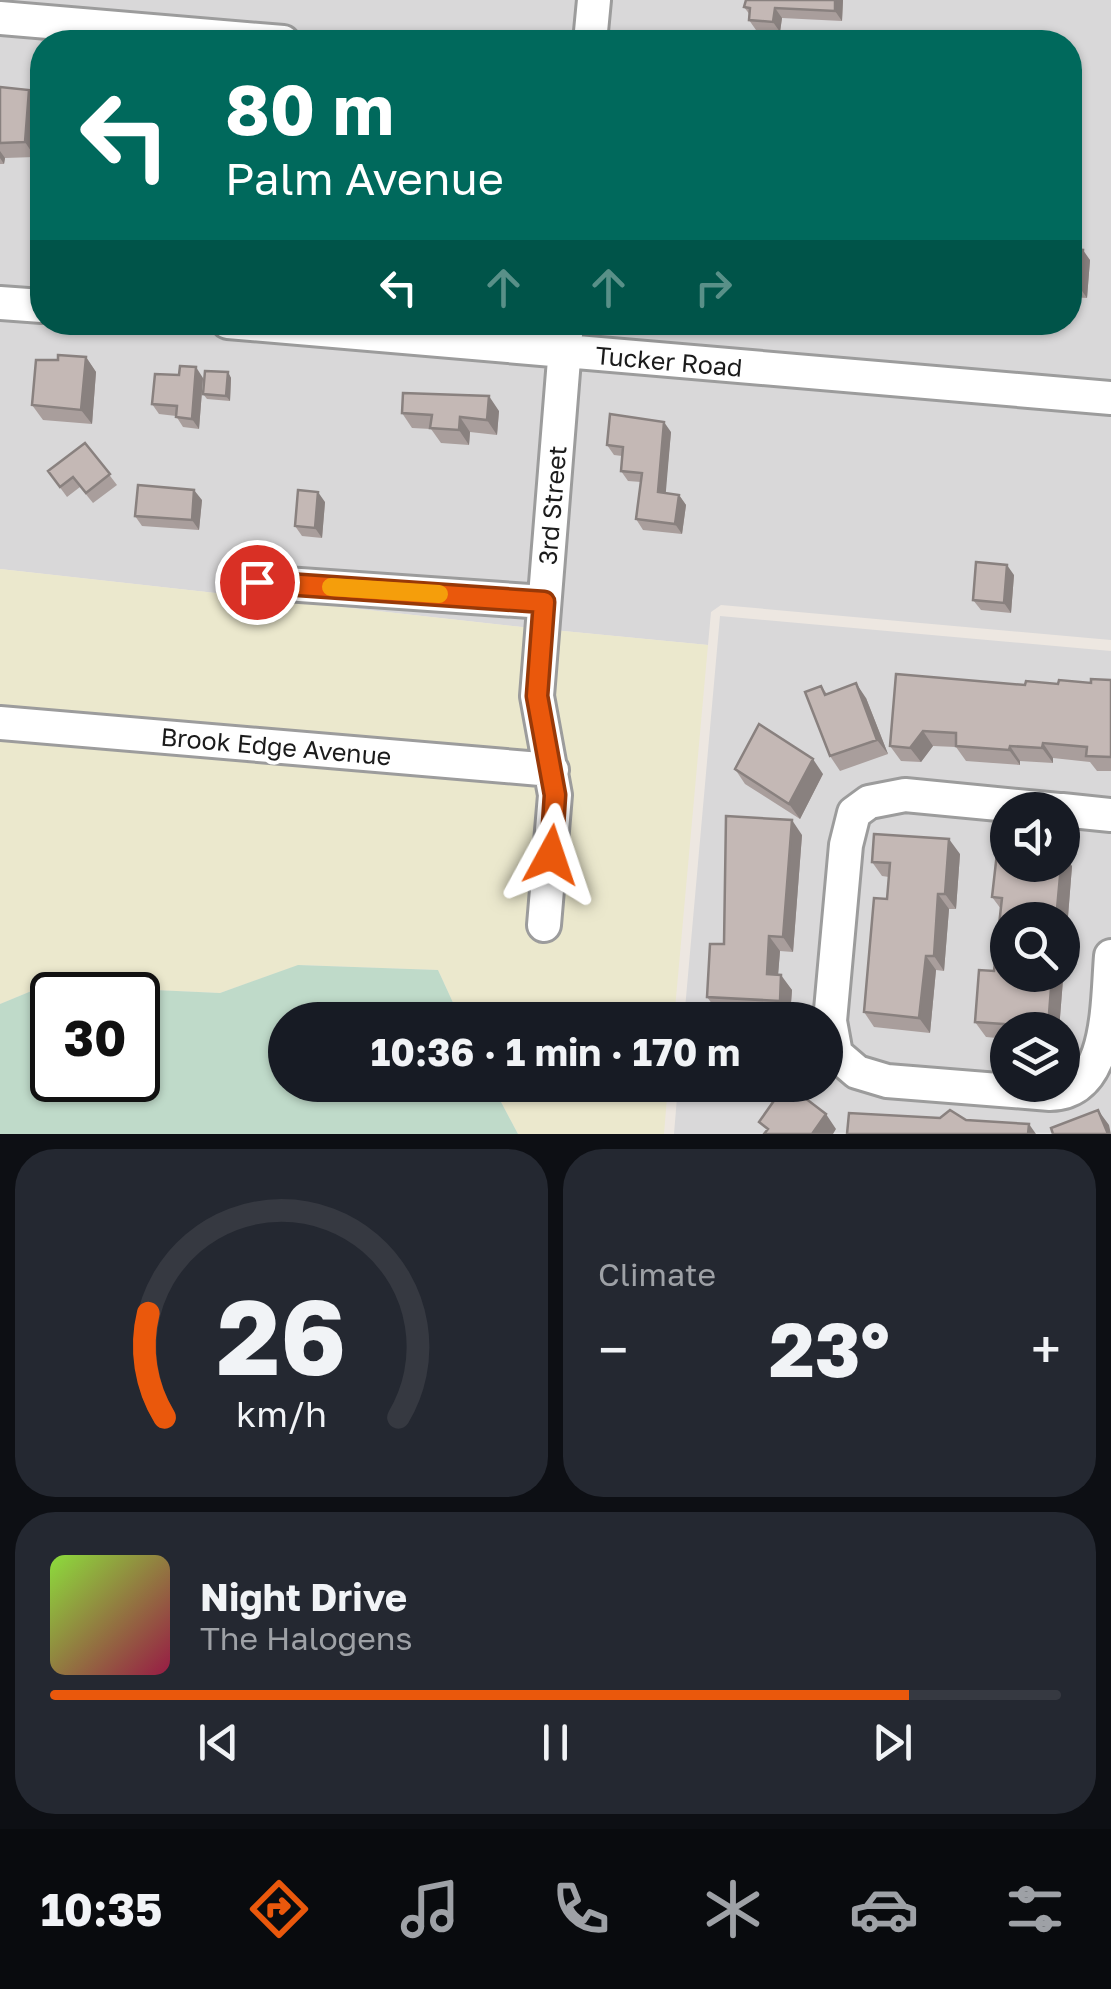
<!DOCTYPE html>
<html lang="en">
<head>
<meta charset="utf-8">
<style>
  :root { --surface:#171b24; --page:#242831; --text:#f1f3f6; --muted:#9ea1a6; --line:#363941; --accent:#ea580c }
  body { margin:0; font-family:"Golos Text",sans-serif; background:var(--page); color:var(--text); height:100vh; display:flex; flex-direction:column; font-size:38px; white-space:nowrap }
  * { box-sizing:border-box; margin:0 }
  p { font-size:32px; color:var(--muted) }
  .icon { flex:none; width:55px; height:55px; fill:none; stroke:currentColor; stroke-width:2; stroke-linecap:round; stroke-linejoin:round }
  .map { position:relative; height:1134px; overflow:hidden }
  .sheet { display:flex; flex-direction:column; gap:15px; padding:15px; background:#0d0f14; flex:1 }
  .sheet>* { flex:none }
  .top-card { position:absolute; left:30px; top:30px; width:1052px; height:305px; border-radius:40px; box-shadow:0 2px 8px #0004; background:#00695c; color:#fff; overflow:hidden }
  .buttons { position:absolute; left:990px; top:792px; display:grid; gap:20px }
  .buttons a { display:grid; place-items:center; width:90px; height:90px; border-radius:50%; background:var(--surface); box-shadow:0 2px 8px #0004; font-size:50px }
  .speed { position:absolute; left:30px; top:972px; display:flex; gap:20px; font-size:50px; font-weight:700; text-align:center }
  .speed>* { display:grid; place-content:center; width:130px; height:130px; border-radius:50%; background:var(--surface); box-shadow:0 2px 8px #0004; line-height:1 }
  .speed .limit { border:5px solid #111; border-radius:15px; background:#fff; color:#111 }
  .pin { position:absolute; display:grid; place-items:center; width:85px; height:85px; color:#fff; margin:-42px; border:5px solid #fff; border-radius:50%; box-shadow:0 2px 10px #0007 }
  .me { position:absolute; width:110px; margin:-55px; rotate:5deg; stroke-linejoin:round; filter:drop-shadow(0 0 8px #0008) }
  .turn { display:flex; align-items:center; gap:35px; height:210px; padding:0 30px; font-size:45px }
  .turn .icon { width:130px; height:130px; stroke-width:2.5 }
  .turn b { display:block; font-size:70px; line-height:85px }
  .lanes { display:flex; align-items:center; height:95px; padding:0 30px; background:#0003; justify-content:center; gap:50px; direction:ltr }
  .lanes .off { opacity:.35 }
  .big { font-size:75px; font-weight:700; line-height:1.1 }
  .sheet .widget { flex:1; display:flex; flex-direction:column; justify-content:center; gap:15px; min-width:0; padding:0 35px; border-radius:40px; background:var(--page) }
  .sheet .dial { align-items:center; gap:0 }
  .dial svg { height:260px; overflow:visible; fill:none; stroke:var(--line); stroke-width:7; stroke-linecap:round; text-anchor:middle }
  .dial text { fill:var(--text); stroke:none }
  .song { display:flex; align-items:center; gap:30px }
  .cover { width:120px; height:120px; border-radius:15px; background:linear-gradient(135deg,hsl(90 70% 55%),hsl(340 70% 35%)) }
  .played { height:10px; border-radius:5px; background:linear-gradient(90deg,var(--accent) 85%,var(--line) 85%) }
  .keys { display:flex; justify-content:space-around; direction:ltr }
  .heat { display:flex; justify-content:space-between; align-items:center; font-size:55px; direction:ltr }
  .sheet .tiles { flex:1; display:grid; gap:15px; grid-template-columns:1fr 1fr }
  .widget:last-child { grid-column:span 2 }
  .trip { position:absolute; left:268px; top:1002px; width:575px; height:100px; border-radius:50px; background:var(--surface); box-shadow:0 2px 8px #0004; font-weight:700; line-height:100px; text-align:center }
  .menu { display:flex; height:160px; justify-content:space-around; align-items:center; background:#090b0e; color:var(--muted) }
  .menu .icon { width:70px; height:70px }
  .menu .current { color:var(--accent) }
  .menu b { font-size:45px; color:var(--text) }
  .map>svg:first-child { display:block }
</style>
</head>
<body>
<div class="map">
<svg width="1111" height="1134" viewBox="0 0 1111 1134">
  <rect width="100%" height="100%" fill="#ede7e1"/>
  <!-- residential -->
  <path fill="#d9d8d9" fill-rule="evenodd" d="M0,0H583L578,42H432L0,5Z
    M606,0H1111V385L577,340L578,322H1070V42H601Z
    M0,31L135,42H42V294L0,290Z
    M0,316L552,363L531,628L0,569Z
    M376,323H555L554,338Z
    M575,365L1111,411V640L721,605L711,612L708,645L553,630Z
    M720,616L1111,651V1134H674L678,1085H825V1020H684ZM1008,810H1062V865H1008ZM1008,920H1062V975H1008ZM1008,1030H1062V1085H1008Z"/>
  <!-- farmland -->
  <path fill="#ebe8cd" d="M0,569L531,628L537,756L0,710Z
    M553,630L708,645L674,1020H461L438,970L299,965L220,993L46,985L0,1004V736L542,782L532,936L554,938L567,795L548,695Z
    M492,1085H668L664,1134H518Z"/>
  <!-- wetland -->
  <path fill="#bfdac9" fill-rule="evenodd" d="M298,965L438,970L461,1020H285V1085H492L518,1134H0V1004L46,985L220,993ZM52,995H138V1080H52Z"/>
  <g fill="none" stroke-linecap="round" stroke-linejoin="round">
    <!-- minor casing -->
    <g stroke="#9c9c9c" stroke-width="38">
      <path id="minor" d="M0,18L283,42
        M590,42L594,0
        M0,303L42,306
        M228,322L1111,398
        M257,582L544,602
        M0,723L552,770
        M1059,810L905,795L869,802L854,813L846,845L830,1021L836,1054L857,1072L887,1081L1050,1094C1111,1093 1107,1003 1111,956
        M1062,810L1111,815
        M544,925L555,795L537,696L567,322"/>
    </g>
    <!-- minor -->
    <use href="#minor" stroke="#fff" stroke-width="32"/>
  </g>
  <!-- wall -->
  <path fill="#a99e9c" d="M843,0L842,21L782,18L780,32L756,30L749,20L750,15L744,7Z
    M0,87L40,104L35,157L5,158L4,164H0Z
    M1070,249L1090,260L1087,298L1070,297Z
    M86,357L96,372L92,424L43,420L32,405L58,360Z
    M228,372L231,378L230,401L207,399L203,394Z
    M203,378L199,429L183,427L176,416L159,414L152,404Z
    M499,411L497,435L470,432L469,445L441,443L431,429L412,428L402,413Z
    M671,432L665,493L679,495L686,505L682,534L643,530L636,519L641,482L628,481L621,471L622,456L614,455L607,445Z
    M85,443L117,485L93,503L80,487L67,497L48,471Z
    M202,500L199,530L142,526L135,516Z
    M325,502L322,538L302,536L295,526Z
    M1014,575L1011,613L981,610L973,600Z
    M1111,680V771H1097L1090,762L1053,758V763L1020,761V765L966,761L956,747L933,746L921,762L901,761L890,746L1025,685L1091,683Z
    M821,686L827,694L866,698L888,754L840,771L830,756Z
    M735,769L823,774L800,819L745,784Z
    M802,835L793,952L780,951L778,974L792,990L790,1016L718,1012L707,997L724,944Z
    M960,854L956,909H949L944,971L936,970L930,1033L874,1027L864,1012L887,899L889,877L882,876L872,862Z
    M1072,866L1059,1030H1008V1039L986,1037L975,1022L994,971L1001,909L992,897Z
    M725,1085H775L734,1097Z"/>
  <!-- shaded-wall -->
  <path fill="#89817f" d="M835,0H843L842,21L835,11Z
    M775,8L782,18L780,32L773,22Z
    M29,90L40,104L35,157L25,142Z
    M0,151L5,158L4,164L0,158Z
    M1083,250L1090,260L1087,298L1080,288Z
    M86,357L96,372L92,424L81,410Z
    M196,367L203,378L199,429L192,419Z
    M228,372L231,378L230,401L226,396Z
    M489,396L499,411L497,435L487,420Z
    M460,417L470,432L469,445L459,430Z
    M664,422L671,432L665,502L658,492Z
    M194,490L202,500L199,530L192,520Z
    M318,492L325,502L322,538L315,528Z
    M679,495L686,505L682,534L675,524Z
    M1007,565L1014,575L1011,613L1004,603Z
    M856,683L866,698L888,754L877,740Z
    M923,731L933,746L921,762L910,748Z
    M1043,743L1053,758V763L1042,748Z
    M1010,746L1020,761V765L1009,750Z
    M813,759L823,774L800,819L789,804Z
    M792,820L802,835L793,952L783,937Z
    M949,839L960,854L956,909L945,894Z
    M1062,852L1072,866L1059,1030H1050L1048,1027L1052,975H1062V920H1056Z
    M938,894L949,909L944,971L934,956Z
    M769,936L780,951L777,989L767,974Z
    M926,956L936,970L930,1033L919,1018Z
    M781,975L792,990L790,1016L780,1001Z
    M1098,1110L1109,1125L1111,1134H1108Z
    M826,1114L836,1129L833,1134H812Z
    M1029,1124L1036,1134H1028Z"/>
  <!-- building -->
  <path fill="#c4b8b5" stroke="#89817f" stroke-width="2.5" d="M746,0H835V11L775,8L773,22L749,20L750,8L744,7Z
    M0,87L29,90L25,142L0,143Z
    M1070,249L1083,250L1080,288L1070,287Z
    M58,355L86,357L81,410L32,405L36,360H58Z
    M180,366L196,367L192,419L176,417L177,406L152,404L155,374L179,375Z
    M205,371L228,372L226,396L203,394Z
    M403,393L489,396L487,420L460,417L459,430L430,428L432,415L402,413Z
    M610,414L664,422L658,492L679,495L675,524L636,519L642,473L621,471L623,447L607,445Z
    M85,443L110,474L86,493L73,477L60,487L48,471Z
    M138,485L194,490L192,520L135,516Z
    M298,490L318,492L315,528L295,526Z
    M976,562L1007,565L1004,603L973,600Z
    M896,674L1025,685L1026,681L1058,684L1059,680L1091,683V679L1111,680V757L1086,756L1087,747L1043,743L1042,748L1010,746L1009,750L956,746V733L923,731L910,748L890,746Z
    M856,683L877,740L830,756L805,692L821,686L825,695Z
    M759,724L813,759L789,804L735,769Z
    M726,816L792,820L783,937L769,936L767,974L781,975L780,1001L707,997L710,944H724Z
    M874,834L949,839L945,894H938L934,956H926L919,1018L864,1012L874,898L887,899L890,863L872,862Z
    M998,844L1008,845V865H1061L1056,920H1008V975H1052L1048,1027L975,1022L979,970L994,971L1002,898L992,897Z
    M785,1085H788L826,1114L812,1134H764L768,1129L759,1122Z
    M950,1110L966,1120L1029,1124L1028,1134H847L849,1113L940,1118Z
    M1098,1110L1108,1134H1053L1051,1128Z"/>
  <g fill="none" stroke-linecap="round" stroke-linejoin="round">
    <!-- route casing -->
    <g stroke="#983908" stroke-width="25">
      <path id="route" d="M257,582L544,602L537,696L555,795L551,855"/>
    </g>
    <!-- route -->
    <use href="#route" stroke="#ea580c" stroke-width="18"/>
    <!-- slow -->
    <path stroke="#f59e0b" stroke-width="18" d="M331,587L439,594"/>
  </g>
  <g text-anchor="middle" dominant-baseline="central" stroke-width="8" stroke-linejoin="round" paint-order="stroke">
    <!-- street labels -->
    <g font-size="25" fill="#1b1b1b" stroke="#fff">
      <text transform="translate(669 361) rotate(5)">Tucker Road</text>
      <text transform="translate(552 505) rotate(-85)">3rd Street</text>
      <text transform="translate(276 746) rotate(5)">Brook Edge Avenue</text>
    </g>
  </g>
</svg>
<div class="buttons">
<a><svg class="icon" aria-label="sound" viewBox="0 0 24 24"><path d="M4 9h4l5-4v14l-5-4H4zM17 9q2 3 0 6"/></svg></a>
<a><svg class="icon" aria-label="search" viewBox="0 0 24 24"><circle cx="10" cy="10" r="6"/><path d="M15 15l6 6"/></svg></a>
<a><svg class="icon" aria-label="layers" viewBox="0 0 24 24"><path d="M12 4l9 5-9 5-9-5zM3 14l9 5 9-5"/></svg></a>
</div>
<div class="speed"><div class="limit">30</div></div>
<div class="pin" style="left:257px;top:582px;background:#d93025"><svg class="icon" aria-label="arrive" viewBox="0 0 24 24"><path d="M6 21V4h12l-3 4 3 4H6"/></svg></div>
<svg class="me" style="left:551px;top:855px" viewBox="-20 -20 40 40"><path d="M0-17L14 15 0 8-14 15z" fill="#ea580c" stroke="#fff" stroke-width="4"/></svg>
<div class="trip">10:36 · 1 min · 170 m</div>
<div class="top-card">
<div class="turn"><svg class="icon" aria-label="left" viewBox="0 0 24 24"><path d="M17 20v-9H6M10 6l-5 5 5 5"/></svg><div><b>80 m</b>Palm Avenue</div></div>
<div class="lanes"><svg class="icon" aria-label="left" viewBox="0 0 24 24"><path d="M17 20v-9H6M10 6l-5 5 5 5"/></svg><svg class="icon off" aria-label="ahead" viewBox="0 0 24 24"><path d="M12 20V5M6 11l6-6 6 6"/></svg><svg class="icon off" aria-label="ahead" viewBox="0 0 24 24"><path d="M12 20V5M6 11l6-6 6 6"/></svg><svg class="icon off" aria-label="right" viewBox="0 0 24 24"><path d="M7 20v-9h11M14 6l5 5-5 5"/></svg></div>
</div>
</div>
<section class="sheet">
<div class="tiles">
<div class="widget dial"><svg viewBox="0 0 100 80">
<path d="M14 69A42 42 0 1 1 86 69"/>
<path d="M14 69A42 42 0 0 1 9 37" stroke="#ea580c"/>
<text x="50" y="56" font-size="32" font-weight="700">26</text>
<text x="50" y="72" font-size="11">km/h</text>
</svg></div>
<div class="widget"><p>Climate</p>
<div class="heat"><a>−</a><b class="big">23°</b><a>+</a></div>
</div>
<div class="widget">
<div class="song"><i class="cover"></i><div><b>Night Drive</b><p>The Halogens</p></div></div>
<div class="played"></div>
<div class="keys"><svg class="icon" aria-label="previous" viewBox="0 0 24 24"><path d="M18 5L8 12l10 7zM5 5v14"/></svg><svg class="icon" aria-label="pause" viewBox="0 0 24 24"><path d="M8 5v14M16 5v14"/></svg><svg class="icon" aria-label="next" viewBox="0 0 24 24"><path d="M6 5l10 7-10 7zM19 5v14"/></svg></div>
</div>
</div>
</section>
<nav class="menu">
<b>10:35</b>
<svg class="icon current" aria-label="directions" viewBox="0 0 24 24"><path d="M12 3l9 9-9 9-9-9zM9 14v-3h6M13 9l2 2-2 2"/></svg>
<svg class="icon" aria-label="music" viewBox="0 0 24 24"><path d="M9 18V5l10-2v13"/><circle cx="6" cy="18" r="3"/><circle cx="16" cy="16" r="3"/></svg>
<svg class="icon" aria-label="phone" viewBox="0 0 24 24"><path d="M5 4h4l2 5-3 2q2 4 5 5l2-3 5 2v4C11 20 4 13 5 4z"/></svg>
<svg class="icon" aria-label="climate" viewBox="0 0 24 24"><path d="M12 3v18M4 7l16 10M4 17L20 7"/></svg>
<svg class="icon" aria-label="car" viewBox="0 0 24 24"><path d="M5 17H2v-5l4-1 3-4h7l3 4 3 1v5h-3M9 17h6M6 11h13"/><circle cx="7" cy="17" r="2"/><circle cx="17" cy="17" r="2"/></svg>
<svg class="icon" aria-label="filters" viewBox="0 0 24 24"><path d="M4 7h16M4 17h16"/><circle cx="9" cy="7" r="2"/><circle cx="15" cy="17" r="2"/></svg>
</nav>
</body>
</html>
